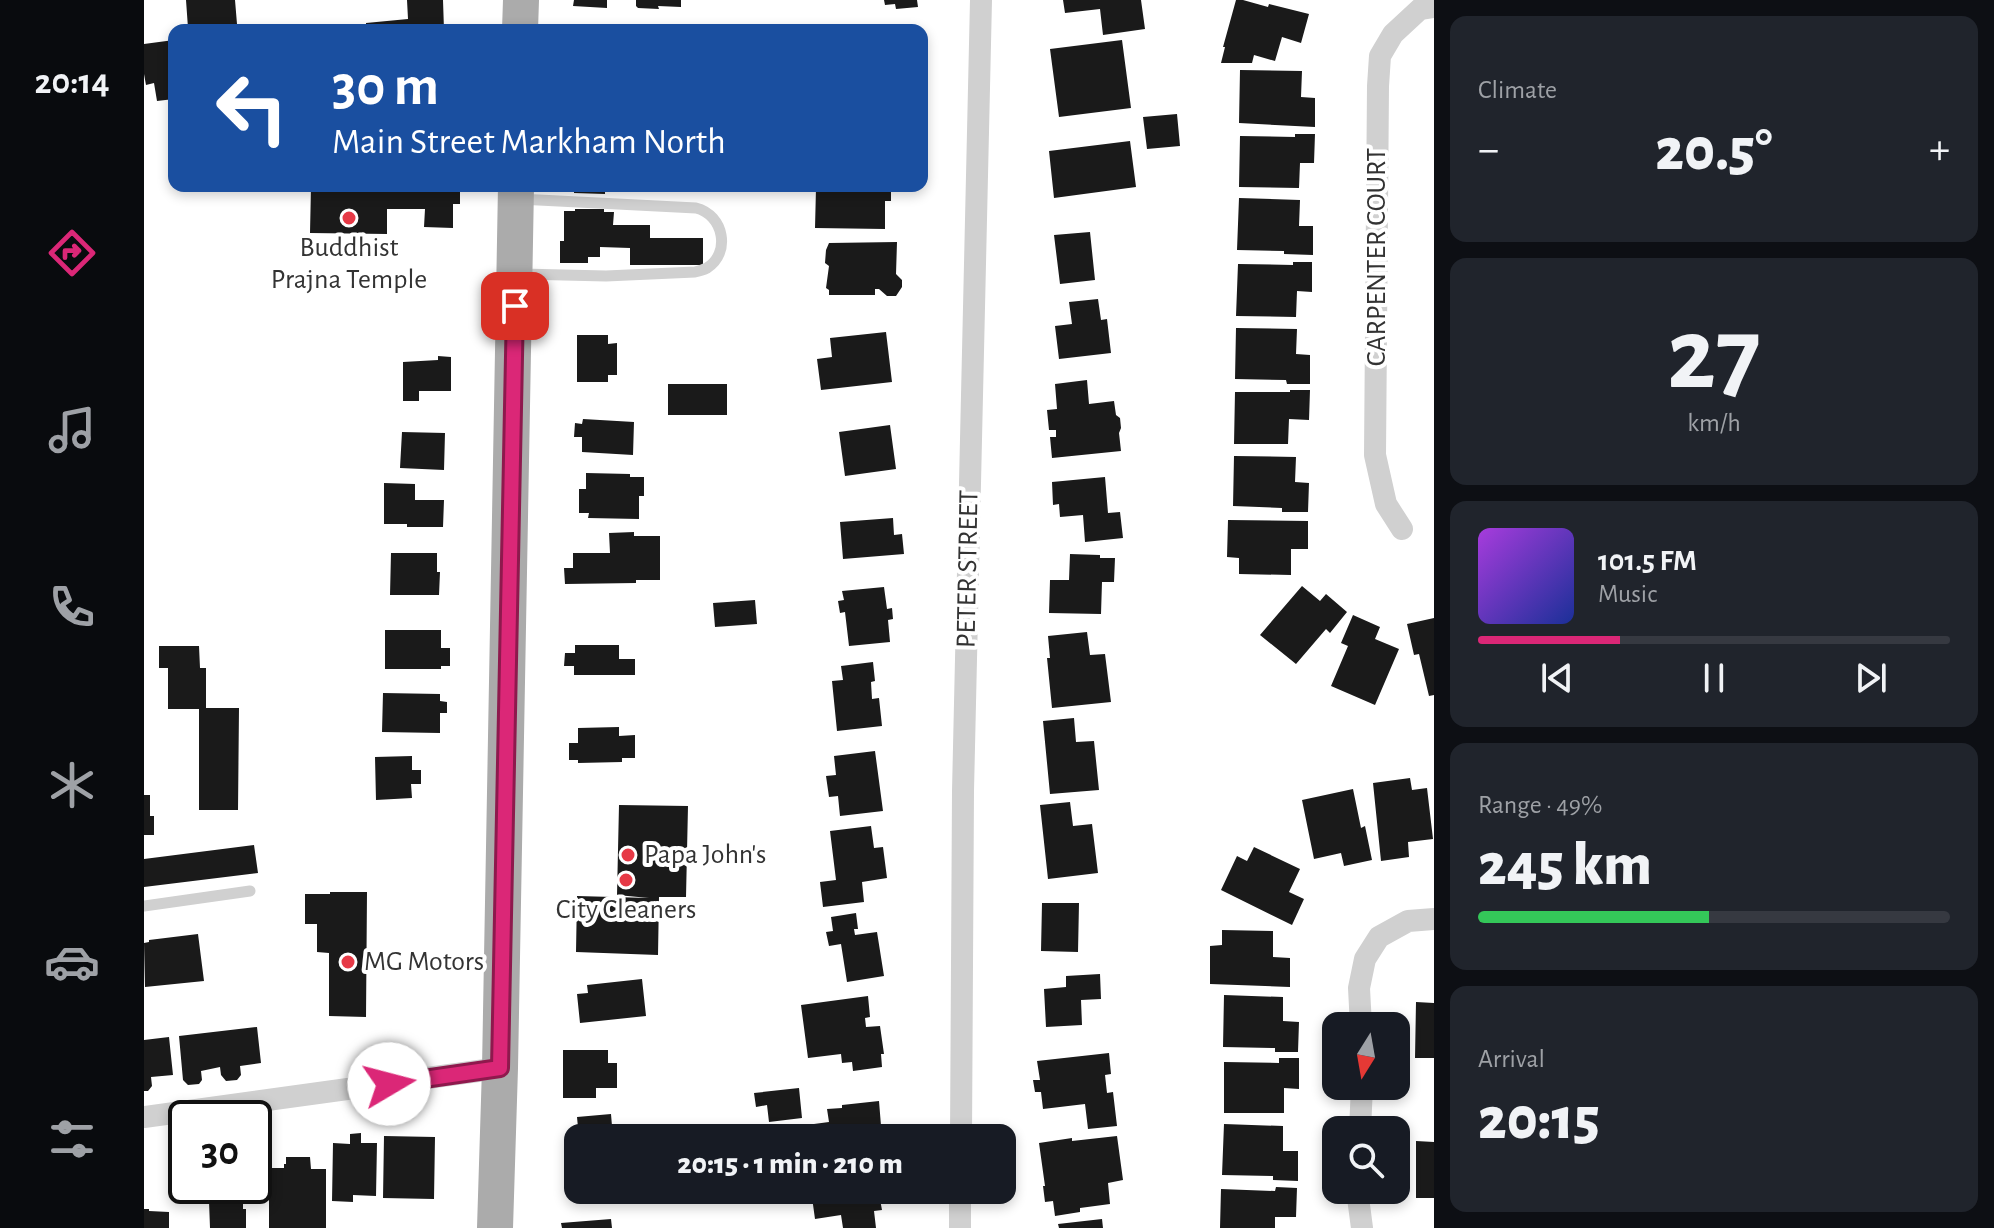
<!DOCTYPE html>
<html lang="en">
<head>
<meta charset="utf-8">
<style>
  :root { --surface:#171b24; --page:#20242c; --text:#f1f3f6; --muted:#9ea1a6; --line:#363941; --accent:#db2777 }
  body { margin:0; font-family:"Alegreya Sans",sans-serif; background:var(--page); color:var(--text); height:100vh; display:flex; flex-direction:column; font-size:30px; white-space:nowrap }
  * { box-sizing:border-box; margin:0 }
  p { font-size:26px; color:var(--muted) }
  .icon { flex:none; width:44px; height:44px; fill:none; stroke:currentColor; stroke-width:2; stroke-linecap:round; stroke-linejoin:round }
  .map { position:relative; flex:1; overflow:hidden }
  .drawer { display:flex; flex-direction:column; gap:16px; padding:16px; background:#0d0f14; width:560px }
  .drawer>* { flex:none }
  .guide { position:absolute; left:24px; top:24px; width:760px; height:168px; border-radius:16px; box-shadow:0 4px 12px #0003; background:#1a4fa0; color:#fff; overflow:hidden }
  .needle { width:52px; rotate:191deg }
  .tools { position:absolute; left:1178px; top:1012px; display:grid; gap:16px }
  .tools a { display:grid; place-items:center; width:88px; height:88px; border-radius:16px; background:var(--surface); box-shadow:0 4px 12px #0003; font-size:40px }
  .speed { position:absolute; left:24px; top:1100px; display:flex; gap:16px; font-size:40px; font-weight:700; text-align:center }
  .speed>* { display:grid; place-content:center; width:104px; height:104px; border-radius:50%; background:var(--surface); box-shadow:0 4px 12px #0003; line-height:1 }
  .speed .limit { border:4px solid #111; border-radius:12px; background:#fff; color:#111 }
  .pin { position:absolute; display:grid; place-items:center; width:68px; height:68px; color:#fff; margin:-34px; border-radius:16px; box-shadow:0 4px 12px #0006 }
  .me { position:absolute; width:88px; margin:-44px; rotate:82deg; stroke-linejoin:round; filter:drop-shadow(0 0 6px #0008) }
  .turn { display:flex; align-items:center; gap:28px; height:168px; padding:0 32px; font-size:36px }
  .turn .icon { width:104px; height:104px; stroke-width:2.5 }
  .turn b { display:block; font-size:56px; line-height:68px }
  .big { font-size:60px; font-weight:800; line-height:1.1 }
  .drawer .card { flex:1; display:flex; flex-direction:column; justify-content:center; gap:12px; min-width:0; padding:0 28px; border-radius:16px; background:var(--page) }
  .drawer .dial { align-items:center; gap:0 }
  .dial b { font-size:104px; line-height:1 }
  .song { display:flex; align-items:center; gap:24px }
  .cover { width:96px; height:96px; border-radius:12px; background:linear-gradient(135deg,hsl(280 70% 55%),hsl(230 70% 35%)) }
  .played { height:8px; border-radius:4px; background:linear-gradient(90deg,var(--accent) 30%,var(--line) 30%) }
  .keys { display:flex; justify-content:space-around; direction:ltr }
  .heat { display:flex; justify-content:space-between; align-items:center; font-size:44px; direction:ltr }
  .charge { height:12px; border-radius:6px; background:linear-gradient(90deg,#34c759 49%,var(--line) 0) }
  .trip { position:absolute; left:420px; top:1124px; width:452px; height:80px; border-radius:16px; background:var(--surface); box-shadow:0 4px 12px #0003; font-weight:800; line-height:80px; text-align:center }
  main { display:flex; flex:1; min-height:0 }
  .tabs { display:flex; flex-direction:column; width:144px; justify-content:space-around; align-items:center; background:#090b0e; color:var(--muted) }
  .tabs .icon { width:56px; height:56px }
  .tabs .selected { color:var(--accent) }
  .tabs b { font-size:36px; color:var(--text) }
  .map>svg:first-child { display:block }
</style>
</head>
<body>
<main>
<nav class="tabs">
<b>20:14</b>
<svg class="icon selected" aria-label="directions" viewBox="0 0 24 24"><path d="M12 3l9 9-9 9-9-9zM9 14v-3h6M13 9l2 2-2 2"/></svg>
<svg class="icon" aria-label="music" viewBox="0 0 24 24"><path d="M9 18V5l10-2v13"/><circle cx="6" cy="18" r="3"/><circle cx="16" cy="16" r="3"/></svg>
<svg class="icon" aria-label="phone" viewBox="0 0 24 24"><path d="M5 4h4l2 5-3 2q2 4 5 5l2-3 5 2v4C11 20 4 13 5 4z"/></svg>
<svg class="icon" aria-label="climate" viewBox="0 0 24 24"><path d="M12 3v18M4 7l16 10M4 17L20 7"/></svg>
<svg class="icon" aria-label="car" viewBox="0 0 24 24"><path d="M5 17H2v-5l4-1 3-4h7l3 4 3 1v5h-3M9 17h6M6 11h13"/><circle cx="7" cy="17" r="2"/><circle cx="17" cy="17" r="2"/></svg>
<svg class="icon" aria-label="filters" viewBox="0 0 24 24"><path d="M4 7h16M4 17h16"/><circle cx="9" cy="7" r="2"/><circle cx="15" cy="17" r="2"/></svg>
</nav>
<div class="map">
<svg width="1290" height="1228" viewBox="0 0 1290 1228">
  <rect width="100%" height="100%" fill="#fff"/>
  <!-- building -->
  <path fill="#1a1a1a" d="M42,0H91L93,24L44,28Z
    M263,0H299L300,30H222V23L264,19Z
    M430,0H463V8L429,6Z
    M492,0H537V7L514,6L515,9L494,8L492,6Z
    M740,0H773L774,7L752,9L751,4L741,5Z
    M919,0H997L1001,29L959,35L956,9L921,13Z
    M1092,0H1099L1124,7L1125,4L1165,14L1157,43L1138,37L1131,61L1110,55L1108,63H1077L1081,47H1079Z
    M30,40V99L13,101L10,83L2,85L0,74V44Z
    M978,40L987,108L915,117L906,49Z
    M1096,70L1158,71L1157,97L1171,98V127L1095,123Z
    M1033,114L1036,146L1003,149L999,117Z
    M1151,134H1171L1170,163H1156L1155,188L1095,187L1096,136L1151,137Z
    M986,141L992,187L910,198L905,151Z
    M167,186H316V204H309V228L280,227L281,209H243V234L166,233Z
    M430,186H461V194L430,193Z
    M692,186H747V201H741V229L671,228L672,188H692Z
    M1095,198L1156,200L1155,226H1169V255L1140,254V251L1093,250Z
    M431,209H460V212H470L469,225H506V238H559V265H486V248L456,247V257H444V263H416V241H420V211H431Z
    M946,232L951,280L916,284L910,235Z
    M753,242L752,274L758,280V287L752,296H743L735,289H731V295H685V290L682,288L685,266L681,263L682,250L685,243Z
    M1149,262H1168V292L1153,291L1152,317L1092,316L1094,264L1149,265Z
    M954,299L957,320L963,319L967,353L915,359L911,326L928,324L925,302Z
    M1092,328L1153,329L1152,354L1166,355V384H1143L1142,380L1091,379Z
    M742,332L748,382L677,390L673,359L688,357L686,338Z
    M433,335H464V344L473,343V375H464V382H433Z
    M294,356L307,357V391H275V401H259V362L294,360Z
    M943,380L945,404L970,401L972,415L976,418L977,428L975,433L977,451L908,458L906,437H912V430H905L903,410L913,409L911,384Z
    M524,384H583V415H524Z
    M1146,390H1166L1165,420L1145,419L1144,444H1090L1091,392H1146Z
    M439,419L490,422L489,455L438,452V437H430L431,423L438,424Z
    M746,425L752,469L701,476L695,432Z
    M258,432L301,433L300,470L256,468Z
    M1090,456L1152,457L1151,482L1165,483L1164,512H1138V508L1089,506Z
    M442,473L486,474V477H500V496H495V519L444,518L445,513H435V489H442Z
    M961,477L964,513L976,512L979,538L941,542L939,515L916,517L915,504L909,505L908,482Z
    M240,483L271,484V500H300L299,527H263V524H240Z
    M749,518L750,535L758,534L760,554L699,559L696,522Z
    M1084,520L1164,521V549H1147V575L1095,574V558L1083,557Z
    M490,532V536H516V580H492V583L421,584L420,568H429V553H466L465,533Z
    M247,553H293V572H296L295,595H246Z
    M926,554L956,555V558H971L970,582H958L957,614L905,613L906,580H925Z
    M1158,586L1176,601L1182,594L1203,612L1186,633L1182,629L1152,664L1116,635Z
    M740,587L743,609L748,608L749,619L744,620L746,642L705,646L701,612L696,613L694,601L700,600L698,591Z
    M611,600L613,624L571,627L569,603Z
    M1209,615L1236,627L1231,639L1255,649L1231,705L1187,686L1204,646L1197,643Z
    M1290,618V695L1285,696L1275,654L1270,655L1263,624Z
    M241,630H297V648H306V666H297V669H241Z
    M943,632L946,655L961,654L967,702L908,708L903,658H906L904,636Z
    M431,645H475V659H491V675H430V666H420L421,653H431Z
    M15,646H55L56,668H62V708H95L94,810H55V709H24V668H15Z
    M729,662L731,681L727,682L728,699L735,698L738,726L693,731L688,681L699,680L697,666Z
    M239,693L296,694V701L303,702V713H296V733L238,732Z
    M930,718L932,742L950,741L955,790L906,794L899,721Z
    M475,727V736L491,735V758H478V762L434,763V760H425V743H434V728Z
    M731,751L739,811L696,816L694,796L685,797L682,776L692,775L690,756Z
    M268,756V770H277V784H267L268,798L232,800L231,757Z
    M1266,778L1268,790L1283,788L1289,839L1264,842L1265,857L1237,861L1229,783Z
    M1209,789L1217,828L1221,826L1228,860L1200,866L1197,853L1170,859L1158,800Z
    M0,795H6V816H10V835H0Z
    M926,802L929,826L948,824L954,873L904,879L896,805Z
    M475,805L544,806L542,897H515L514,955L432,952L433,896L505,898L473,895Z
    M727,826L730,848L739,847L743,878L718,882L720,902L679,907L676,882L692,880L686,831Z
    M110,845L114,873L0,887V859Z
    M1110,847L1156,869L1145,892L1160,899L1148,925L1077,890L1093,856L1103,861Z
    M186,892H223L222,1017L185,1016V953L173,952V924H161V894H186Z
    M898,903H935L934,952L897,951Z
    M712,913L714,929H710L711,935L733,932L740,976L703,982L697,944L685,946L682,932L689,931L687,917Z
    M1078,930L1129,931V957L1146,958V987L1066,984V946L1078,945Z
    M54,934L60,981L1,987L0,943L5,942V940Z
    M956,974L957,999L937,1000L938,1025L902,1027L900,989L922,987V976Z
    M498,979L502,1016L436,1023L433,994L444,993L443,985Z
    M1080,995L1139,997V1021L1155,1022L1154,1052H1131V1048L1079,1047Z
    M724,996L726,1017L721,1018L722,1027L736,1026L740,1054H737L738,1067L709,1071L708,1062L698,1063L697,1054L664,1058L657,1005Z
    M1272,1002L1290,1003V1058H1271Z
    M113,1027L117,1063L96,1066L97,1075L93,1080L82,1081L77,1075L76,1067L57,1071L58,1080L55,1084L44,1085L39,1080L35,1036Z
    M25,1037L29,1075L7,1077L8,1086L4,1091H0V1040Z
    M419,1050H464V1063H473V1088H452V1098H419Z
    M965,1053L967,1074L961,1075L963,1093L969,1092L973,1126L944,1129L941,1104L899,1109L897,1092H891L889,1080H896L893,1061Z
    M1135,1058H1155V1089L1140,1088V1113H1080V1062L1135,1063Z
    M655,1088L658,1118L625,1122L623,1105L612,1107L610,1093Z
    M735,1101L738,1138H671L670,1124L685,1122L683,1109L698,1108V1105Z
    M467,1114L469,1138H435L433,1117Z
    M1080,1124L1139,1126V1151H1154V1181L1129,1180V1176L1078,1175Z
    M217,1133V1143H233L232,1196L209,1195V1202L188,1201L189,1143L206,1144V1134Z
    M240,1136L291,1137L290,1199L239,1198Z
    M973,1136L979,1180L964,1183L966,1204L936,1208V1212L911,1216L909,1201L901,1202L899,1186H901L895,1143L928,1138V1141Z
    M1272,1141L1290,1142V1198H1272Z
    M142,1157H166L167,1169H182V1228H125V1168H140V1164H142Z
    M1132,1187L1153,1188L1152,1217H1131V1228H1076L1077,1189L1131,1191Z
    M667,1190H745V1193L735,1194L738,1210L730,1211L732,1228H699L697,1215L671,1219Z
    M99,1200V1209H102V1228H66L65,1201Z
    M0,1209H5V1211L25,1212V1228H0Z
    M467,1219L468,1228H418L417,1223Z
    M958,1219L959,1228H915L914,1224Z"/>
  <g fill="none" stroke-linecap="round" stroke-linejoin="round">
    <!-- service -->
    <path stroke="#d0d0d0" stroke-width="11" d="M375,199L552,208C580,215 587,253 563,268C559,270 555,271 551,272L462,276L377,274
      M0,906L106,891"/>
    <!-- minor -->
    <path stroke="#d0d0d0" stroke-width="22" d="M1258,529L1242,504L1231,455L1234,86L1236,56L1249,34L1276,9L1290,7
      M1217,1026L1215,988L1221,959L1235,937L1264,921L1290,919
      M0,1117L356,1068
      M1216,1130L1218,1086
      M817,1138L819,791L837,0
      M1213,1190L1218,1228
      M816,1228V1190"/>
    <!-- primary -->
    <path stroke="#ababab" stroke-width="36" d="M376,30L377,0
      M351,1228L356,1068L372,186"/>
  </g>
  <g fill="none" stroke-linecap="round" stroke-linejoin="round">
    <!-- route casing -->
    <g stroke="#8e194d" stroke-width="20">
      <path id="route" d="M245,1084L356,1068L371,306"/>
    </g>
    <!-- route -->
    <use href="#route" stroke="#db2777" stroke-width="14"/>
  </g>
  <!-- markers -->
  <g fill="#e63946" stroke="#fff" stroke-width="3">
    <circle cx="205" cy="218" r="8"/>
    <circle cx="484" cy="855" r="8"/>
    <circle cx="482" cy="880" r="8"/>
    <circle cx="204" cy="962" r="8"/>
  </g>
  <g text-anchor="middle" dominant-baseline="central" stroke-width="8" stroke-linejoin="round" paint-order="stroke">
    <!-- poi labels -->
    <g font-size="28" fill="#333" stroke="#fff">
      <text x="205" y="248">Buddhist<tspan x="205" dy="32">Prajna Temple</tspan></text>
      <text x="500" y="855" text-anchor="start">Papa John's</text>
      <text x="482" y="910">City Cleaners</text>
      <text x="220" y="962" text-anchor="start">MG Motors</text>
    </g>
    <!-- street labels -->
    <g font-size="28" fill="#333" stroke="#fff">
      <text transform="translate(1233 257) rotate(-90)">CARPENTER COURT</text>
      <text transform="translate(824 569) rotate(-89)">PETER STREET</text>
    </g>
  </g>
</svg>
<div class="tools">
<a><svg class="needle" viewBox="-14 -14 28 28"><path d="M0-13l5 13h-10z" fill="#e53935"/><path d="M0 13l5-13h-10z" fill="#9ea1a6"/></svg></a>
<a><svg class="icon" aria-label="search" viewBox="0 0 24 24"><circle cx="10" cy="10" r="6"/><path d="M15 15l6 6"/></svg></a>
</div>
<div class="speed"><div class="limit">30</div></div>
<div class="pin" style="left:371px;top:306px;background:#d93025"><svg class="icon" aria-label="arrive" viewBox="0 0 24 24"><path d="M6 21V4h12l-3 4 3 4H6"/></svg></div>
<svg class="me" style="left:245px;top:1084px" viewBox="-20 -20 40 40"><circle r="19" fill="#fff"/><path d="M0-13L10 11 0 6-10 11z" fill="#db2777"/></svg>
<div class="trip">20:15 · 1 min · 210 m</div>
<div class="guide">
<div class="turn"><svg class="icon" aria-label="left" viewBox="0 0 24 24"><path d="M17 20v-9H6M10 6l-5 5 5 5"/></svg><div><b>30 m</b>Main Street Markham North</div></div>
</div>
</div>
<section class="drawer">
<div class="card"><p>Climate</p>
<div class="heat"><a>−</a><b class="big">20.5°</b><a>+</a></div>
</div>
<div class="card dial"><b>27</b><p>km/h</p></div>
<div class="card">
<div class="song"><i class="cover"></i><div><b>101.5 FM</b><p>Music</p></div></div>
<div class="played"></div>
<div class="keys"><svg class="icon" aria-label="previous" viewBox="0 0 24 24"><path d="M18 5L8 12l10 7zM5 5v14"/></svg><svg class="icon" aria-label="pause" viewBox="0 0 24 24"><path d="M8 5v14M16 5v14"/></svg><svg class="icon" aria-label="next" viewBox="0 0 24 24"><path d="M6 5l10 7-10 7zM19 5v14"/></svg></div>
</div>
<div class="card"><p>Range · 49%</p><b class="big">245 km</b><div class="charge"></div></div>
<div class="card"><p>Arrival</p><b class="big">20:15</b></div>
</section>
</main>
</body>
</html>
